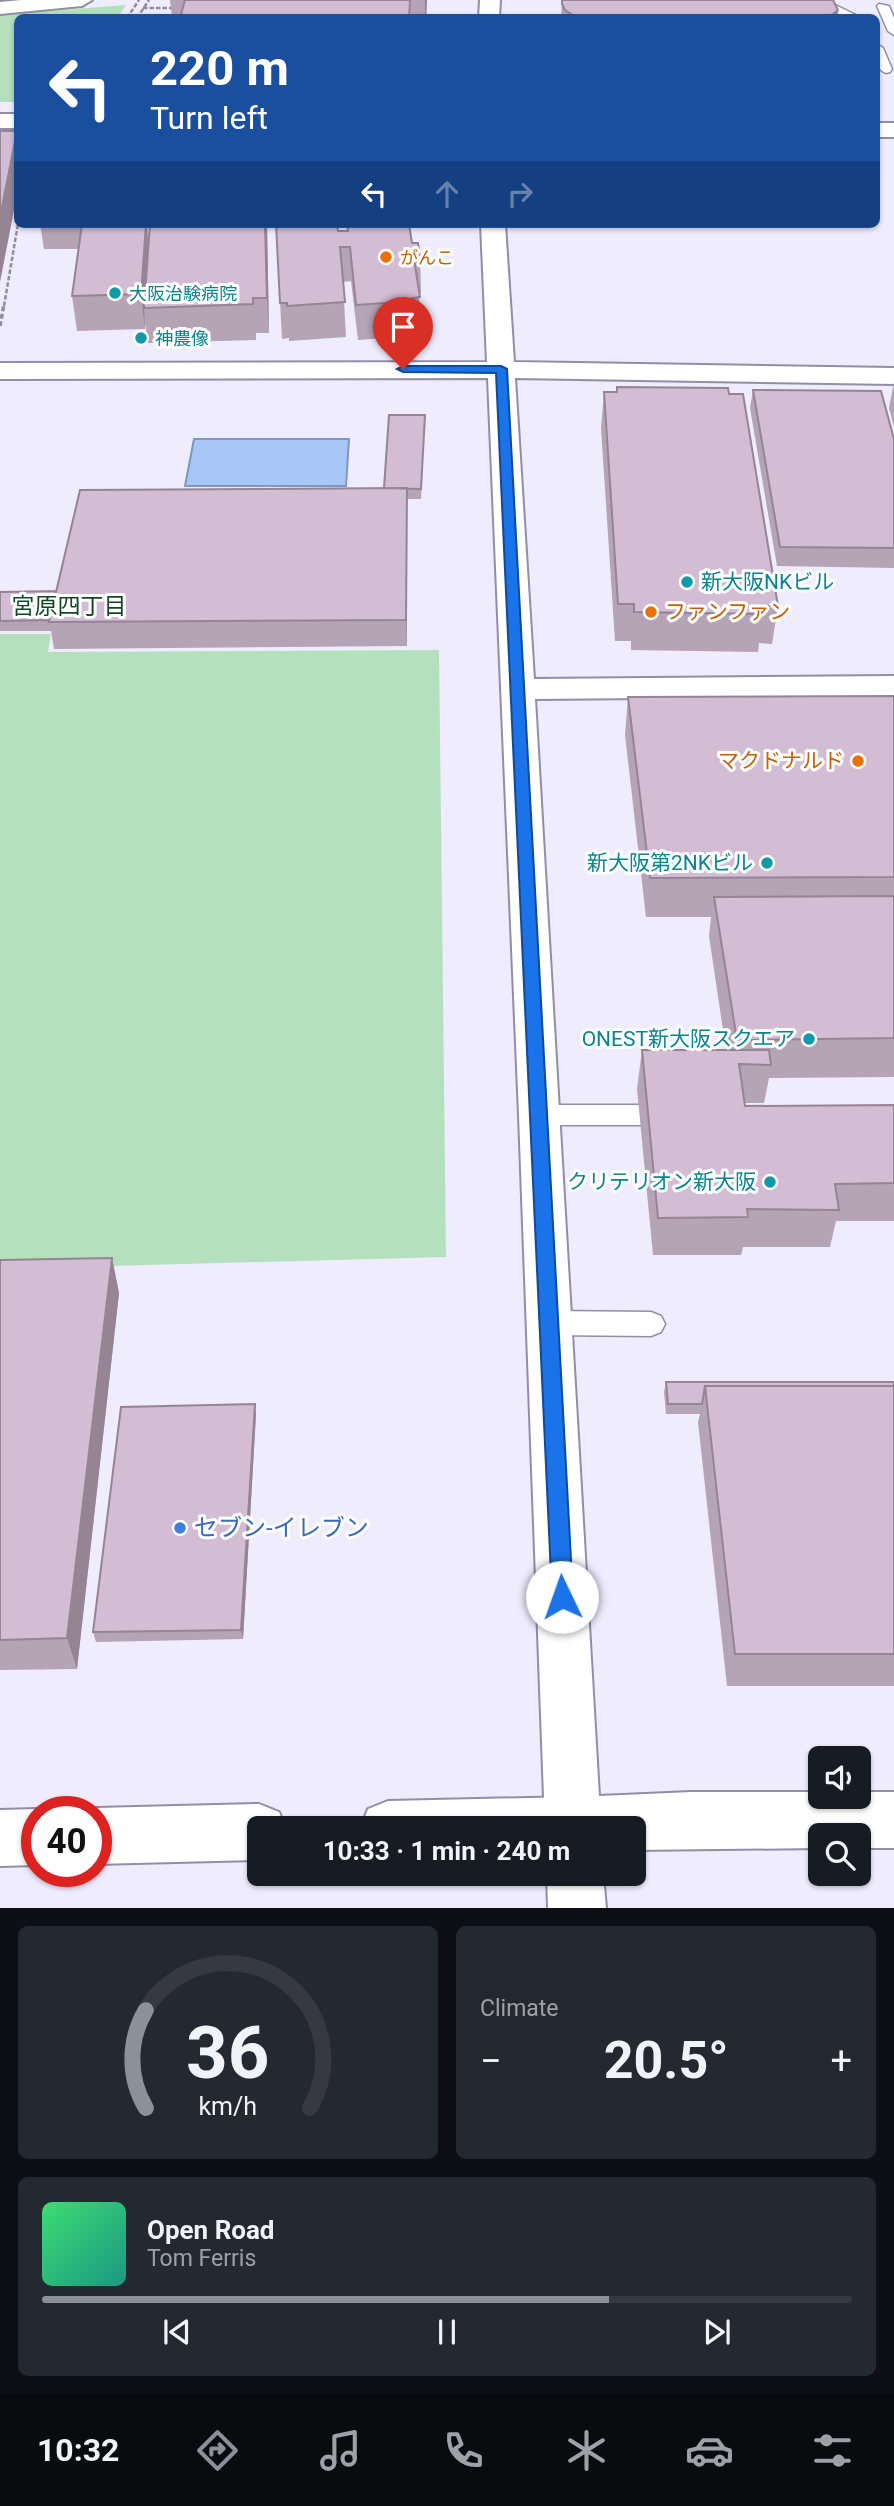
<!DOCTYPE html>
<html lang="en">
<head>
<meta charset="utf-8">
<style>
  :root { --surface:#171b24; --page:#242831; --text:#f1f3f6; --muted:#9ea1a6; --line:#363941; --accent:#8c9099 }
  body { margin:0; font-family:Roboto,"Noto Sans JP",sans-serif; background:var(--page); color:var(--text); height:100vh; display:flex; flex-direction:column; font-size:26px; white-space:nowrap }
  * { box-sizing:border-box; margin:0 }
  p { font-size:23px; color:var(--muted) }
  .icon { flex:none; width:38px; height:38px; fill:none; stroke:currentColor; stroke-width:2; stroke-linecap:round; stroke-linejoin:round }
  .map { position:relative; height:1908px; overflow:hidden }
  .details { display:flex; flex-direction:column; gap:18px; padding:18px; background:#0d0f14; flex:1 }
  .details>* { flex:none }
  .top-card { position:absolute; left:14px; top:14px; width:866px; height:214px; border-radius:10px; box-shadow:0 2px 5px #0004; background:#1a4fa0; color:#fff; overflow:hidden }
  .buttons { position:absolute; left:808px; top:1746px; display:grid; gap:14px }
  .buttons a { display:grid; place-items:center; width:63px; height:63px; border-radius:10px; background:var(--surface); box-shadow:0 2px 5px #0004; font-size:35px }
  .speed { position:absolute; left:21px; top:1796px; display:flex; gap:14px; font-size:35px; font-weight:700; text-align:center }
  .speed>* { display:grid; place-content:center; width:91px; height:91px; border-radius:50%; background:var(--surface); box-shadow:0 2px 5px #0004; line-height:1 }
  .speed .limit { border:10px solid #d22; background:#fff; color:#111 }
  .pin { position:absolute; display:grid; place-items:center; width:60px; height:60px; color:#fff; margin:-72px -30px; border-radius:50% 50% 50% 0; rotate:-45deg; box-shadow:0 0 7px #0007 }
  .pin .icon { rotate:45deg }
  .me { position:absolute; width:77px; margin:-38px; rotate:357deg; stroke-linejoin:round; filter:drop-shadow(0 0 5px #0008) }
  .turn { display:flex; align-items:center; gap:24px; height:147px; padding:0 21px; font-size:32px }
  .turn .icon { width:91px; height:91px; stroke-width:2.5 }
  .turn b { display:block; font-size:49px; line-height:60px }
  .lanes { display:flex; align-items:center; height:66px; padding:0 21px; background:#0003; justify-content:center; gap:35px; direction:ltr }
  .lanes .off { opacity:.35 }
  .big { font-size:52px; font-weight:700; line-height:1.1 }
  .details .tile { flex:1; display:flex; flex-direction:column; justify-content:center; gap:10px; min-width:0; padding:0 24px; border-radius:10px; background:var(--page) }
  .details .dial { align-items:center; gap:0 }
  .dial svg { height:182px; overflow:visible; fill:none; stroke:var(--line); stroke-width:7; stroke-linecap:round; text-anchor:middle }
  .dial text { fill:var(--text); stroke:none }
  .song { display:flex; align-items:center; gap:21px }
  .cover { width:84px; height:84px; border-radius:10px; background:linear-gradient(135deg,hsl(140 70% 55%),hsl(170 70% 35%)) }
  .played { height:7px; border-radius:4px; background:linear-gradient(90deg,var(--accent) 70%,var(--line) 70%) }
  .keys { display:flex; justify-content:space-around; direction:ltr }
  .heat { display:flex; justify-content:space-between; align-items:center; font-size:38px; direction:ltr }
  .details .tiles { flex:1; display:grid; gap:18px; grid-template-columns:1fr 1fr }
  .tile:last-child { grid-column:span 2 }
  .trip { position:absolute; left:247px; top:1816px; width:399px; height:70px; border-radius:10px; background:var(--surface); box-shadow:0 2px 5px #0004; font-weight:700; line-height:70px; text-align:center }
  .menu { display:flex; height:112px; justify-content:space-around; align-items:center; background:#090b0e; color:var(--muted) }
  .menu .icon { width:49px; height:49px }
  .menu .on { color:var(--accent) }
  .menu b { font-size:32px; color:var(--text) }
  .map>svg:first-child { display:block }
</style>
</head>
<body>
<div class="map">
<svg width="894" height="1908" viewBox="0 0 894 1908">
  <rect width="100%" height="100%" fill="#efecfe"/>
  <!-- green -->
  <path fill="#b4e0be" d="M126,5L118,17L18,18L17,102H0V15Z
    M0,634H51L48,652L439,650L446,1257L0,1269Z"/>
  <!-- water -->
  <path fill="#a7c8f7" stroke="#8096ba" stroke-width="2" d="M194,439H349L346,486H185Z"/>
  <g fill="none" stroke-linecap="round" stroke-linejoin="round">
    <!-- service casing -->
    <g stroke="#928da8" stroke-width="3">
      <path id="service" d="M821,2H829L862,18H845L821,6Z
        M879,4L889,6L894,18V35L888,31L877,6Z
        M877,44L883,48L892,69L890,72L886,73C874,69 876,54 877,44Z
        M540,1105H640L649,1108L652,1115L649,1122L640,1125H540L531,1122L528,1115L531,1108Z
        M549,1311L651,1312L661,1316L665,1324L661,1332L651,1336L549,1335L539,1331L535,1323L539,1315Z"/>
    </g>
    <!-- minor casing -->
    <g stroke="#928da8" stroke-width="4">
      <path id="minor" d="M21,0H92L82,6L0,14V2Z"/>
    </g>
    <!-- tertiary casing -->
    <g stroke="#928da8" stroke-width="4">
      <path id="tertiary" d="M480,0H500L499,18H479Z
        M0,114H18V128H0Z
        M877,123H894V137H877Z
        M481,224H505L514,362L894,368V384L515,378L534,679L894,676V696L535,699L599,1796L691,1792H821V1797H859V1792H894V1848H859V1836H821V1848L634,1850V1829H547L545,1825L519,1115L488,378L0,379V363L487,362Z"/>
    </g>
    <!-- secondary casing -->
    <g stroke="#928da8" stroke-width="4">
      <path id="secondary" d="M573,1797L593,1805L601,1829H360L368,1809L388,1801Z
        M259,1804L279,1812L286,1829H259V1860L96,1864V1811H88L96,1808Z
        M37,1809L42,1811H37V1865L0,1866V1810Z
        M547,1874H603L606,1908H548Z"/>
    </g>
    <!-- path-far1 -->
    <path stroke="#908e9c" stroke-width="2.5" stroke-dasharray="4.5 2" stroke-linecap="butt" d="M143,8H174
      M127,18L139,0
      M137,18L149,0
      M4,306L18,224"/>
    <!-- path -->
    <path stroke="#908e9c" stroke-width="3.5" stroke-dasharray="5 2.5" stroke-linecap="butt" d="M0,326L4,304"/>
    <!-- service -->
    <use href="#service" fill="#fff" fill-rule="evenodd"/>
    <!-- minor -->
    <use href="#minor" fill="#fff" fill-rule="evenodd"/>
    <!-- tertiary -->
    <use href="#tertiary" fill="#fff" fill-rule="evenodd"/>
    <!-- secondary -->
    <use href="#secondary" fill="#fff" fill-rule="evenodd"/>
  </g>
  <!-- wall -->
  <path fill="#b5a3b6" d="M170,0H427L426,18H172Z
    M562,0L838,10L837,18H561Z
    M40,224H147L149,239L150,224H337L338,231H347V224H409L412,243L420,258L421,293H419L420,332L413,333V336L358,340L351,281L343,282L346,337L289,341V338L282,339L276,225H267L269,333H256V340L148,343L145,324V329L77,331L72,296L78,249H44Z
    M894,382V427L889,408Z
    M617,387L729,394L778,606L772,644L759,643L758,652L631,650V641H615L601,428L604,392H616Z
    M753,390L894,439V568L777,566L750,408Z
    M425,415L421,499H407V646L54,649L51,631H0V592L56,591L384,488Z
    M894,696V1077L769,1078L764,1103H744L745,1106L894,1105V1221H836L830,1247H743L741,1255H653L637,1089L642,1050H726L709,936L711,917H646L625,735L628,697Z
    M112,1258L119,1293L77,1669L0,1670V1260Z
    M666,1382H894V1686H727L698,1422L700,1414H666L664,1392Z
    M256,1414L243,1639L96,1642L93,1632Z"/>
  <!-- shaded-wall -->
  <path fill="#948494" d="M425,0H427L426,18H425Z
    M838,10L837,18H828Z
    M17,131L18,190L0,282V217Z
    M146,224L150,255L144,308L145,329L141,294Z
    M265,224L267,225L269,333L267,298Z
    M407,488V646L406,620Z
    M112,1258L119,1293L77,1669L67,1638Z
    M255,1404L256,1414L243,1639L241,1630Z"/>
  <!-- building -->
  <path fill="#d3bdd4" stroke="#948494" stroke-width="2" d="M185,0H410L409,18H180Z
    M562,0H833L838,10L828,18H577L565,10L562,4Z
    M0,131H17L0,217Z
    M82,224H146L141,294L72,296Z
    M150,224H265L267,298H253V304L144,308Z
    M276,224H337L338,231H348L347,224H409L412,243H418L420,258L414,259L420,297L412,298L413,301L356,305L350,247H340L345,302L287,306V303H280Z
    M617,387L728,388L729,394H743L778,606H762L764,614L634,612V604H618L604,392H617Z
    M753,390L881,391L894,439V548L780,547Z
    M389,415H425L421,489L384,488Z
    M407,488L406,620L49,622L80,490Z
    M56,591L49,620L0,621V592Z
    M894,696V877L650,878L628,697Z
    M894,896V1038L737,1040L714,897Z
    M642,1050H769L771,1065L739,1064L745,1106L894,1105V1183L835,1184L839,1210L747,1209L748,1217L658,1218Z
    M112,1258L67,1638L0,1640V1260Z
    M666,1382H894V1386H705L702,1404H668Z
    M705,1386H894V1654H735Z
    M255,1404L241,1630L93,1632L121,1407Z"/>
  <!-- route -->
  <path fill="#1a73e8" stroke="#114b97" stroke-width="2" d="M501,366L507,369L573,1597L570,1604L562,1607L555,1604L552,1597L496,373L403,372L397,369L403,366Z"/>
  <!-- markers -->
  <g fill="#e8710a" stroke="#fff" stroke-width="2.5">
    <circle cx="386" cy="257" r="7"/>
    <circle cx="651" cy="612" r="7"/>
    <circle cx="858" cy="761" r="7"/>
  </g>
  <g fill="#0f9aa8" stroke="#fff" stroke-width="2.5">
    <circle cx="115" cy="293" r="7"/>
    <circle cx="141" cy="338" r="7"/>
    <circle cx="687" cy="582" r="7"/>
    <circle cx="767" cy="863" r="7"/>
    <circle cx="809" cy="1039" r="7"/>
    <circle cx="770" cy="1182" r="7"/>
  </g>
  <circle fill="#3f7fe0" stroke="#fff" stroke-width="2.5" cx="180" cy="1528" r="7"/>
  <g text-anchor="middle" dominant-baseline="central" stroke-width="6" stroke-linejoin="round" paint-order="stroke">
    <!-- far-food labels -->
    <g font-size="18" fill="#c56008" stroke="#fff" text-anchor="start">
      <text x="400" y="257">がんこ</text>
    </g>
    <!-- far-culture labels -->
    <g font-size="18" fill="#0d838f" stroke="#fff" text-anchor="start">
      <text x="129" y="293">大阪治験病院</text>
      <text x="155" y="338">神農像</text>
    </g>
    <!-- culture labels -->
    <g font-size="21" fill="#0d838f" stroke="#fff" text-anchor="end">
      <text x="701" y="582" text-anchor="start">新大阪NKビル</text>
      <text x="753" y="863">新大阪第2NKビル</text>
      <text x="795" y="1039">ONEST新大阪スクエア</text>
      <text x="756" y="1182">クリテリオン新大阪</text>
    </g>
    <!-- food labels -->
    <g font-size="21" fill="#c56008" stroke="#fff" text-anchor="start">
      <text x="665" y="612">ファンファン</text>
      <text x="844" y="761" text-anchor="end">マクドナルド</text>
    </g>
    <!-- neighbourhood labels -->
    <g font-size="23" fill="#124624" stroke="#fff">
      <text x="69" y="606">宮原四丁目</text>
    </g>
    <!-- near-shop labels -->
    <g font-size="24" fill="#366cbe" stroke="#fff" text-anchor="start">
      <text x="194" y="1528">セブン-イレブン</text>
    </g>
  </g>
</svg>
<div class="buttons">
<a><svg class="icon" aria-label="sound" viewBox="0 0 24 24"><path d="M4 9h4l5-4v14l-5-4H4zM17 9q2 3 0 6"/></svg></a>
<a><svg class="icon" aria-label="search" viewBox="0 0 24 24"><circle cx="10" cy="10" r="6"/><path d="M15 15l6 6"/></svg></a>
</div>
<div class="speed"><div class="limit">40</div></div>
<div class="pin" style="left:403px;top:369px;background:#d93025"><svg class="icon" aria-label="arrive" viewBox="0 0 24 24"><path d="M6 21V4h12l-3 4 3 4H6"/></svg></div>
<svg class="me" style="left:562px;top:1597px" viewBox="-20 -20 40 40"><circle r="19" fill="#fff"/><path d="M0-13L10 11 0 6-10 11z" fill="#1a73e8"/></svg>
<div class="trip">10:33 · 1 min · 240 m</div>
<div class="top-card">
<div class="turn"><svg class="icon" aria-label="left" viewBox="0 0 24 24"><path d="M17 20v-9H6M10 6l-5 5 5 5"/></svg><div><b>220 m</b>Turn left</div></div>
<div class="lanes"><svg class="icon" aria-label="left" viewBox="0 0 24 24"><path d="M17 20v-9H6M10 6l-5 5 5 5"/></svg><svg class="icon off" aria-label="ahead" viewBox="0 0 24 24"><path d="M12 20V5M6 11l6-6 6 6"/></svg><svg class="icon off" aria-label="right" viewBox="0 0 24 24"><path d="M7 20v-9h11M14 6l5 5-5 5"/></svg></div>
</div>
</div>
<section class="details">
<div class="tiles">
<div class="tile dial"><svg viewBox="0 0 100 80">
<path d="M14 69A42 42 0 1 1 86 69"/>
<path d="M14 69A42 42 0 0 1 14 26" stroke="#8c9099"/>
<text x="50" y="56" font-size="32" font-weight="700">36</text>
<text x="50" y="72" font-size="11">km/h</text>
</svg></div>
<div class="tile"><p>Climate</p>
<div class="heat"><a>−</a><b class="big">20.5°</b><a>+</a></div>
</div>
<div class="tile">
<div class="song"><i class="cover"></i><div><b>Open Road</b><p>Tom Ferris</p></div></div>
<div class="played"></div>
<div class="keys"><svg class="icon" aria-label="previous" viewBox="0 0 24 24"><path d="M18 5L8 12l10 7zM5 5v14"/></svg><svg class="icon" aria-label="pause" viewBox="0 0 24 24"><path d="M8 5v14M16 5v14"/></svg><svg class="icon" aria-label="next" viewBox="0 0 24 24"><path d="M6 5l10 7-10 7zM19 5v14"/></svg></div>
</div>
</div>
</section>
<nav class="menu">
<b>10:32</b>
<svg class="icon on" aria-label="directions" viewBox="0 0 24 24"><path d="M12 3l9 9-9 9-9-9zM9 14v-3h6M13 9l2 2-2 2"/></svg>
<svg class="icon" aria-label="music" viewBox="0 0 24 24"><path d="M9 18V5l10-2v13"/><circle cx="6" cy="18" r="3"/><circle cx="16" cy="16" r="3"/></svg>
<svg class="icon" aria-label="phone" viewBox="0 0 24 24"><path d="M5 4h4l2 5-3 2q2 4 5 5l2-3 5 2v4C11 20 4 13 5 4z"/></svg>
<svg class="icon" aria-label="climate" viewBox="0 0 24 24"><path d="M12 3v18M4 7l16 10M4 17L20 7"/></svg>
<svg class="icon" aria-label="car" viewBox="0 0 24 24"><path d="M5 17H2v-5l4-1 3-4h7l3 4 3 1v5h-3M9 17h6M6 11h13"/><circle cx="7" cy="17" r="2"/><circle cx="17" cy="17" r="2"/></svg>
<svg class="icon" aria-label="filters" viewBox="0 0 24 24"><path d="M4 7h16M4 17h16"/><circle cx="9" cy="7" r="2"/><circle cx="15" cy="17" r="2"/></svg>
</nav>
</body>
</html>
